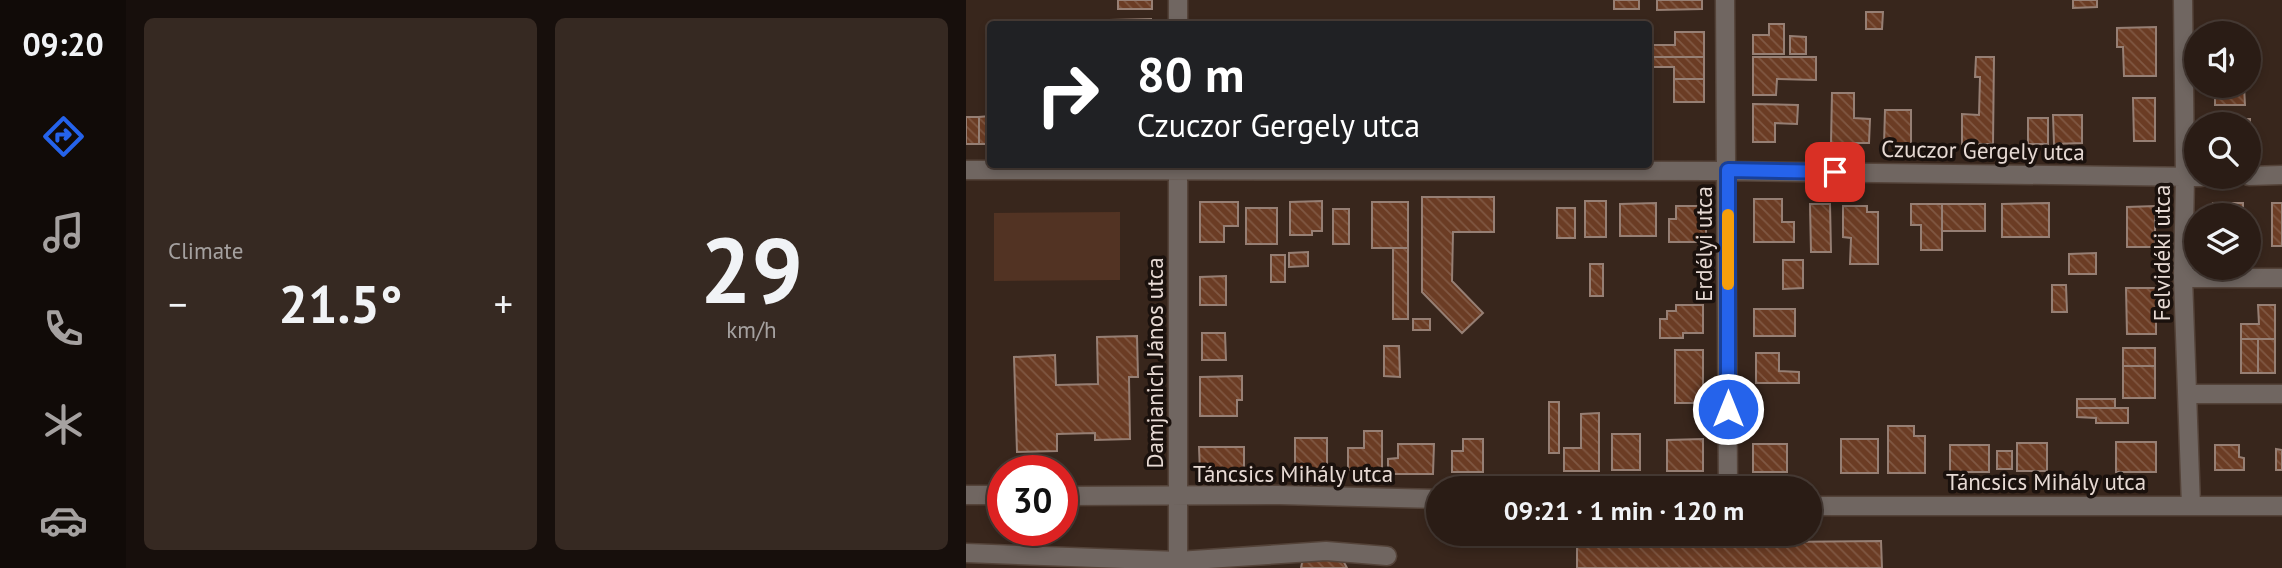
<!DOCTYPE html>
<html lang="en">
<head>
<meta charset="utf-8">
<style>
  :root { --surface:#2a1c15; --page:#362922; --text:#f1f3f6; --muted:#a5a1a0; --line:#463a34; --accent:#2563eb }
  body { margin:0; font-family:"PT Sans",sans-serif; background:var(--page); color:var(--text); height:100vh; display:flex; flex-direction:column; font-size:26px; white-space:nowrap }
  * { box-sizing:border-box; margin:0 }
  p { font-size:23px; color:var(--muted) }
  .icon { flex:none; width:38px; height:38px; fill:none; stroke:currentColor; stroke-width:2; stroke-linecap:round; stroke-linejoin:round }
  .map { position:relative; flex:1; overflow:hidden }
  .panel { display:flex; flex-direction:column; gap:18px; padding:18px; background:#170f0c; width:840px }
  .panel>* { flex:none }
  .hud { position:absolute; left:21px; top:21px; width:665px; height:147px; border-radius:7px; box-shadow:0 4px 10px #0003,0 0 0 2px var(--line); background:#202124; color:#fff; overflow:hidden }
  .fabs { position:absolute; left:1218px; top:21px; display:grid; gap:14px }
  .fabs a { display:grid; place-items:center; width:77px; height:77px; border-radius:50%; background:var(--surface); box-shadow:0 4px 10px #0003,0 0 0 2px var(--line); font-size:35px }
  .speed { position:absolute; left:21px; top:455px; display:flex; gap:14px; font-size:35px; font-weight:700; text-align:center }
  .speed>* { display:grid; place-content:center; width:91px; height:91px; border-radius:50%; background:var(--surface); box-shadow:0 4px 10px #0003,0 0 0 2px var(--line); line-height:1 }
  .speed .limit { border:10px solid #d22; background:#fff; color:#111 }
  .pin { position:absolute; display:grid; place-items:center; width:60px; height:60px; color:#fff; margin:-30px; border-radius:14px; box-shadow:0 4px 10px #0006 }
  .me { position:absolute; width:77px; margin:-38px; rotate:0deg; stroke-linejoin:round; filter:drop-shadow(0 0 5px #0008) }
  .turn { display:flex; align-items:center; gap:24px; height:147px; padding:0 35px; font-size:32px }
  .turn .icon { width:91px; height:91px; stroke-width:2.5 }
  .turn b { display:block; font-size:49px; line-height:60px }
  .big { font-size:52px; font-weight:700; line-height:1.1 }
  .panel .widget { flex:1; display:flex; flex-direction:column; justify-content:center; gap:10px; min-width:0; padding:0 24px; border-radius:10px; background:var(--page) }
  .panel .dial { align-items:center; gap:0 }
  .dial b { font-size:91px; line-height:1 }
  .heat { display:flex; justify-content:space-between; align-items:center; font-size:38px; direction:ltr }
  .panel .tiles { flex:1; display:grid; gap:18px; grid-template-columns:repeat(2,1fr) }
  .trip { position:absolute; left:460px; top:476px; width:396px; height:70px; border-radius:35px; background:var(--surface); box-shadow:0 4px 10px #0003,0 0 0 2px var(--line); font-weight:700; line-height:70px; text-align:center }
  main { display:flex; flex:1; min-height:0 }
  .dock { display:flex; flex-direction:column; width:126px; justify-content:space-around; align-items:center; background:#110b08; color:var(--muted) }
  .dock .icon { width:49px; height:49px }
  .dock .current { color:var(--accent) }
  .dock b { font-size:32px; color:var(--text) }
  .map>svg:first-child { display:block }
</style>
</head>
<body>
<main>
<nav class="dock">
<b>09:20</b>
<svg class="icon current" aria-label="directions" viewBox="0 0 24 24"><path d="M12 3l9 9-9 9-9-9zM9 14v-3h6M13 9l2 2-2 2"/></svg>
<svg class="icon" aria-label="music" viewBox="0 0 24 24"><path d="M9 18V5l10-2v13"/><circle cx="6" cy="18" r="3"/><circle cx="16" cy="16" r="3"/></svg>
<svg class="icon" aria-label="phone" viewBox="0 0 24 24"><path d="M5 4h4l2 5-3 2q2 4 5 5l2-3 5 2v4C11 20 4 13 5 4z"/></svg>
<svg class="icon" aria-label="climate" viewBox="0 0 24 24"><path d="M12 3v18M4 7l16 10M4 17L20 7"/></svg>
<svg class="icon" aria-label="car" viewBox="0 0 24 24"><path d="M5 17H2v-5l4-1 3-4h7l3 4 3 1v5h-3M9 17h6M6 11h13"/><circle cx="7" cy="17" r="2"/><circle cx="17" cy="17" r="2"/></svg>
</nav>
<section class="panel">
<div class="tiles">
<div class="widget"><p>Climate</p>
<div class="heat"><a>−</a><b class="big">21.5°</b><a>+</a></div>
</div>
<div class="widget dial"><b>29</b><p>km/h</p></div>
</div>
</section>
<div class="map">
<svg width="1316" height="568" viewBox="0 0 1316 568">
  <defs>
    <pattern id="building-back-hatch" width="6" height="6" patternUnits="userSpaceOnUse" patternTransform="scale(1.75)"><rect width="6" height="6" fill="#6b3c24"/><path d="M-1 5l2 2M0 0l6 6M5-1l2 2" fill="none" stroke="#805843"/></pattern>
  </defs>
  <rect width="100%" height="100%" fill="#38261c"/>
  <!-- park -->
  <path fill="#523323" d="M154,212V280L28,281V213Z"/>
  <!-- building -->
  <path fill="url(#building-back-hatch)" stroke="#967f74" stroke-width="2" d="M152,0H186V9H152Z
    M648,0H673V9H648Z
    M691,0H736V9L691,10Z
    M1107,0H1131V7L1107,8Z
    M900,12H917L916,29H900Z
    M185,19V24H144V20Z
    M803,24H818V54H787V35H803Z
    M1190,27V76H1158L1157,47H1151V28Z
    M709,32H738V57H682V45H709Z
    M824,36L840,37V54H824Z
    M682,57H738V79H708V67H682Z
    M787,57H850V80L811,79L810,95H787Z
    M1010,57H1028L1027,144H996V114L1013,115L1014,77H1009Z
    M708,79H738V102H708Z
    M1249,86H1278L1279,105H1249Z
    M866,93H888V118L904,119L903,143H865Z
    M1167,98H1189V141H1168Z
    M787,104L832,105L831,124L809,123V142H787Z
    M919,110H945V145H918Z
    M1087,115H1116V143L1088,144Z
    M24,116V144H13V117Z
    M0,117H13V144H0Z
    M1062,118H1082V144H1062Z
    M1247,119H1284V145L1283,124H1247Z
    M456,197H528V232H487L486,281L517,313L496,333L456,292Z
    M788,199H816V222H828V242H788Z
    M356,201V231H346V235H324V202Z
    M619,201H640V237H619Z
    M234,202H272V226H258V242H234Z
    M406,202H442V248H406Z
    M690,203V236H654V204Z
    M1083,203V237H1036V204Z
    M1247,203H1277V215H1247Z
    M1306,203H1316V246H1306Z
    M844,204H864L865,252H845Z
    M945,204H976V250H955V225H945Z
    M976,204H1019V231H976Z
    M710,206H740V242H703V219H710Z
    M877,206H901V212H912V264H884L885,238L877,237Z
    M1189,206V247H1161V207Z
    M280,208H311V244H280Z
    M591,208H609V238H591Z
    M367,209H383V244H367Z
    M427,248H442V319H427Z
    M342,252V266L323,267V253Z
    M1130,253V274H1103V254Z
    M305,255H319V282H305Z
    M817,260H837V288L817,289Z
    M624,264H637V296H624Z
    M260,276V305H234V277Z
    M1086,285H1100L1101,312H1086Z
    M1160,288H1190V334H1161Z
    M710,305H737V333H717V338H694V319H701V311H710Z
    M1292,305H1309V339H1275V324H1293Z
    M788,309H829V336H788Z
    M447,319H464V330H447Z
    M236,333H259L260,360H236Z
    M171,336L172,377H163L164,439L129,440V433L91,434V451L51,452L48,357L89,355L90,385L132,384L131,337Z
    M1275,339H1292V373H1275Z
    M1292,339H1309V373H1292Z
    M418,346H433L434,377L418,376Z
    M1157,348H1189V366H1157Z
    M709,350H737V403H709Z
    M790,353H813V371L833,372V383H790Z
    M1157,366H1189V398H1157Z
    M276,376V400H271V416H234V377Z
    M1111,399H1149V408H1111Z
    M583,402H593V453H583Z
    M1111,408H1162V423H1130V418L1111,417Z
    M633,413V471H598V448H615V414Z
    M922,426H948V436H959V473H922Z
    M398,431H416V470H382V448H398Z
    M646,434H674V470H646Z
    M329,438H361V473H329Z
    M497,439H517V472H486V451H497Z
    M737,439V471H701V440Z
    M875,439H912V473H875Z
    M1150,442H1190V472H1150Z
    M1051,443H1081V471H1051Z
    M432,444H468L467,474H422V459L432,458Z
    M787,444H821V472H787Z
    M984,445H1023V472H984Z
    M1249,445H1273V457L1278,458V470H1249Z
    M233,447H278V472H234Z
    M1310,449L1316,450V470H1310Z
    M1031,451H1046V469H1031Z
    M915,541L916,568H611V544Z
    M372,551L381,568H335L336,563L346,554Z"/>
  <g fill="none" stroke-linecap="round" stroke-linejoin="round">
    <!-- street casing -->
    <g stroke="#544339" stroke-width="21">
      <path id="street" d="M212,0V24
        M759,0L762,488
        M1217,0L1219,177L1217,278L1225,506
        M0,170L762,171L1235,177
        M1283,176L1316,175
        M1217,278H1316
        M1222,394H1316
        M0,495H37
        M96,496L313,495L472,499
        M844,506H1316
        M0,553L212,561V164
        M212,561L360,551L421,556"/>
    </g>
    <!-- street -->
    <use href="#street" stroke="#706661" stroke-width="18"/>
  </g>
  <g fill="none" stroke-linecap="round" stroke-linejoin="round">
    <!-- route casing -->
    <g stroke="#184099" stroke-width="18">
      <path id="route" d="M762,409V170L869,172"/>
    </g>
    <!-- route -->
    <use href="#route" stroke="#2563eb" stroke-width="12"/>
    <!-- slow -->
    <path stroke="#f59e0b" stroke-width="12" d="M762,215V284"/>
  </g>
  <g text-anchor="middle" dominant-baseline="central" stroke-width="7" stroke-linejoin="round" paint-order="stroke">
    <!-- street labels -->
    <g font-size="23" fill="#e7dad4" stroke="#1a110d">
      <text transform="translate(1017 150) rotate(1)">Czuczor Gergely utca</text>
      <text transform="translate(737 244) rotate(-90)">Erdélyi utca</text>
      <text transform="translate(1195 253) rotate(-90)">Felvidéki utca</text>
      <text transform="translate(188 363) rotate(-90)">Damjanich János utca</text>
      <text x="327" y="473">Táncsics Mihály utca</text>
      <text x="1080" y="481">Táncsics Mihály utca</text>
    </g>
  </g>
</svg>
<div class="fabs">
<a><svg class="icon" aria-label="sound" viewBox="0 0 24 24"><path d="M4 9h4l5-4v14l-5-4H4zM17 9q2 3 0 6"/></svg></a>
<a><svg class="icon" aria-label="search" viewBox="0 0 24 24"><circle cx="10" cy="10" r="6"/><path d="M15 15l6 6"/></svg></a>
<a><svg class="icon" aria-label="layers" viewBox="0 0 24 24"><path d="M12 4l9 5-9 5-9-5zM3 14l9 5 9-5"/></svg></a>
</div>
<div class="speed"><div class="limit">30</div></div>
<div class="pin" style="left:869px;top:172px;background:#d93025"><svg class="icon" aria-label="arrive" viewBox="0 0 24 24"><path d="M6 21V4h12l-3 4 3 4H6"/></svg></div>
<svg class="me" style="left:762px;top:409px" viewBox="-20 -20 40 40"><circle r="17" fill="#2563eb" stroke="#fff" stroke-width="3"/><path d="M0-11L8 9 0 5-8 9z" fill="#fff"/></svg>
<div class="trip">09:21 · 1 min · 120 m</div>
<div class="hud">
<div class="turn"><svg class="icon" aria-label="right" viewBox="0 0 24 24"><path d="M7 20v-9h11M14 6l5 5-5 5"/></svg><div><b>80 m</b>Czuczor Gergely utca</div></div>
</div>
</div>
</main>
</body>
</html>
